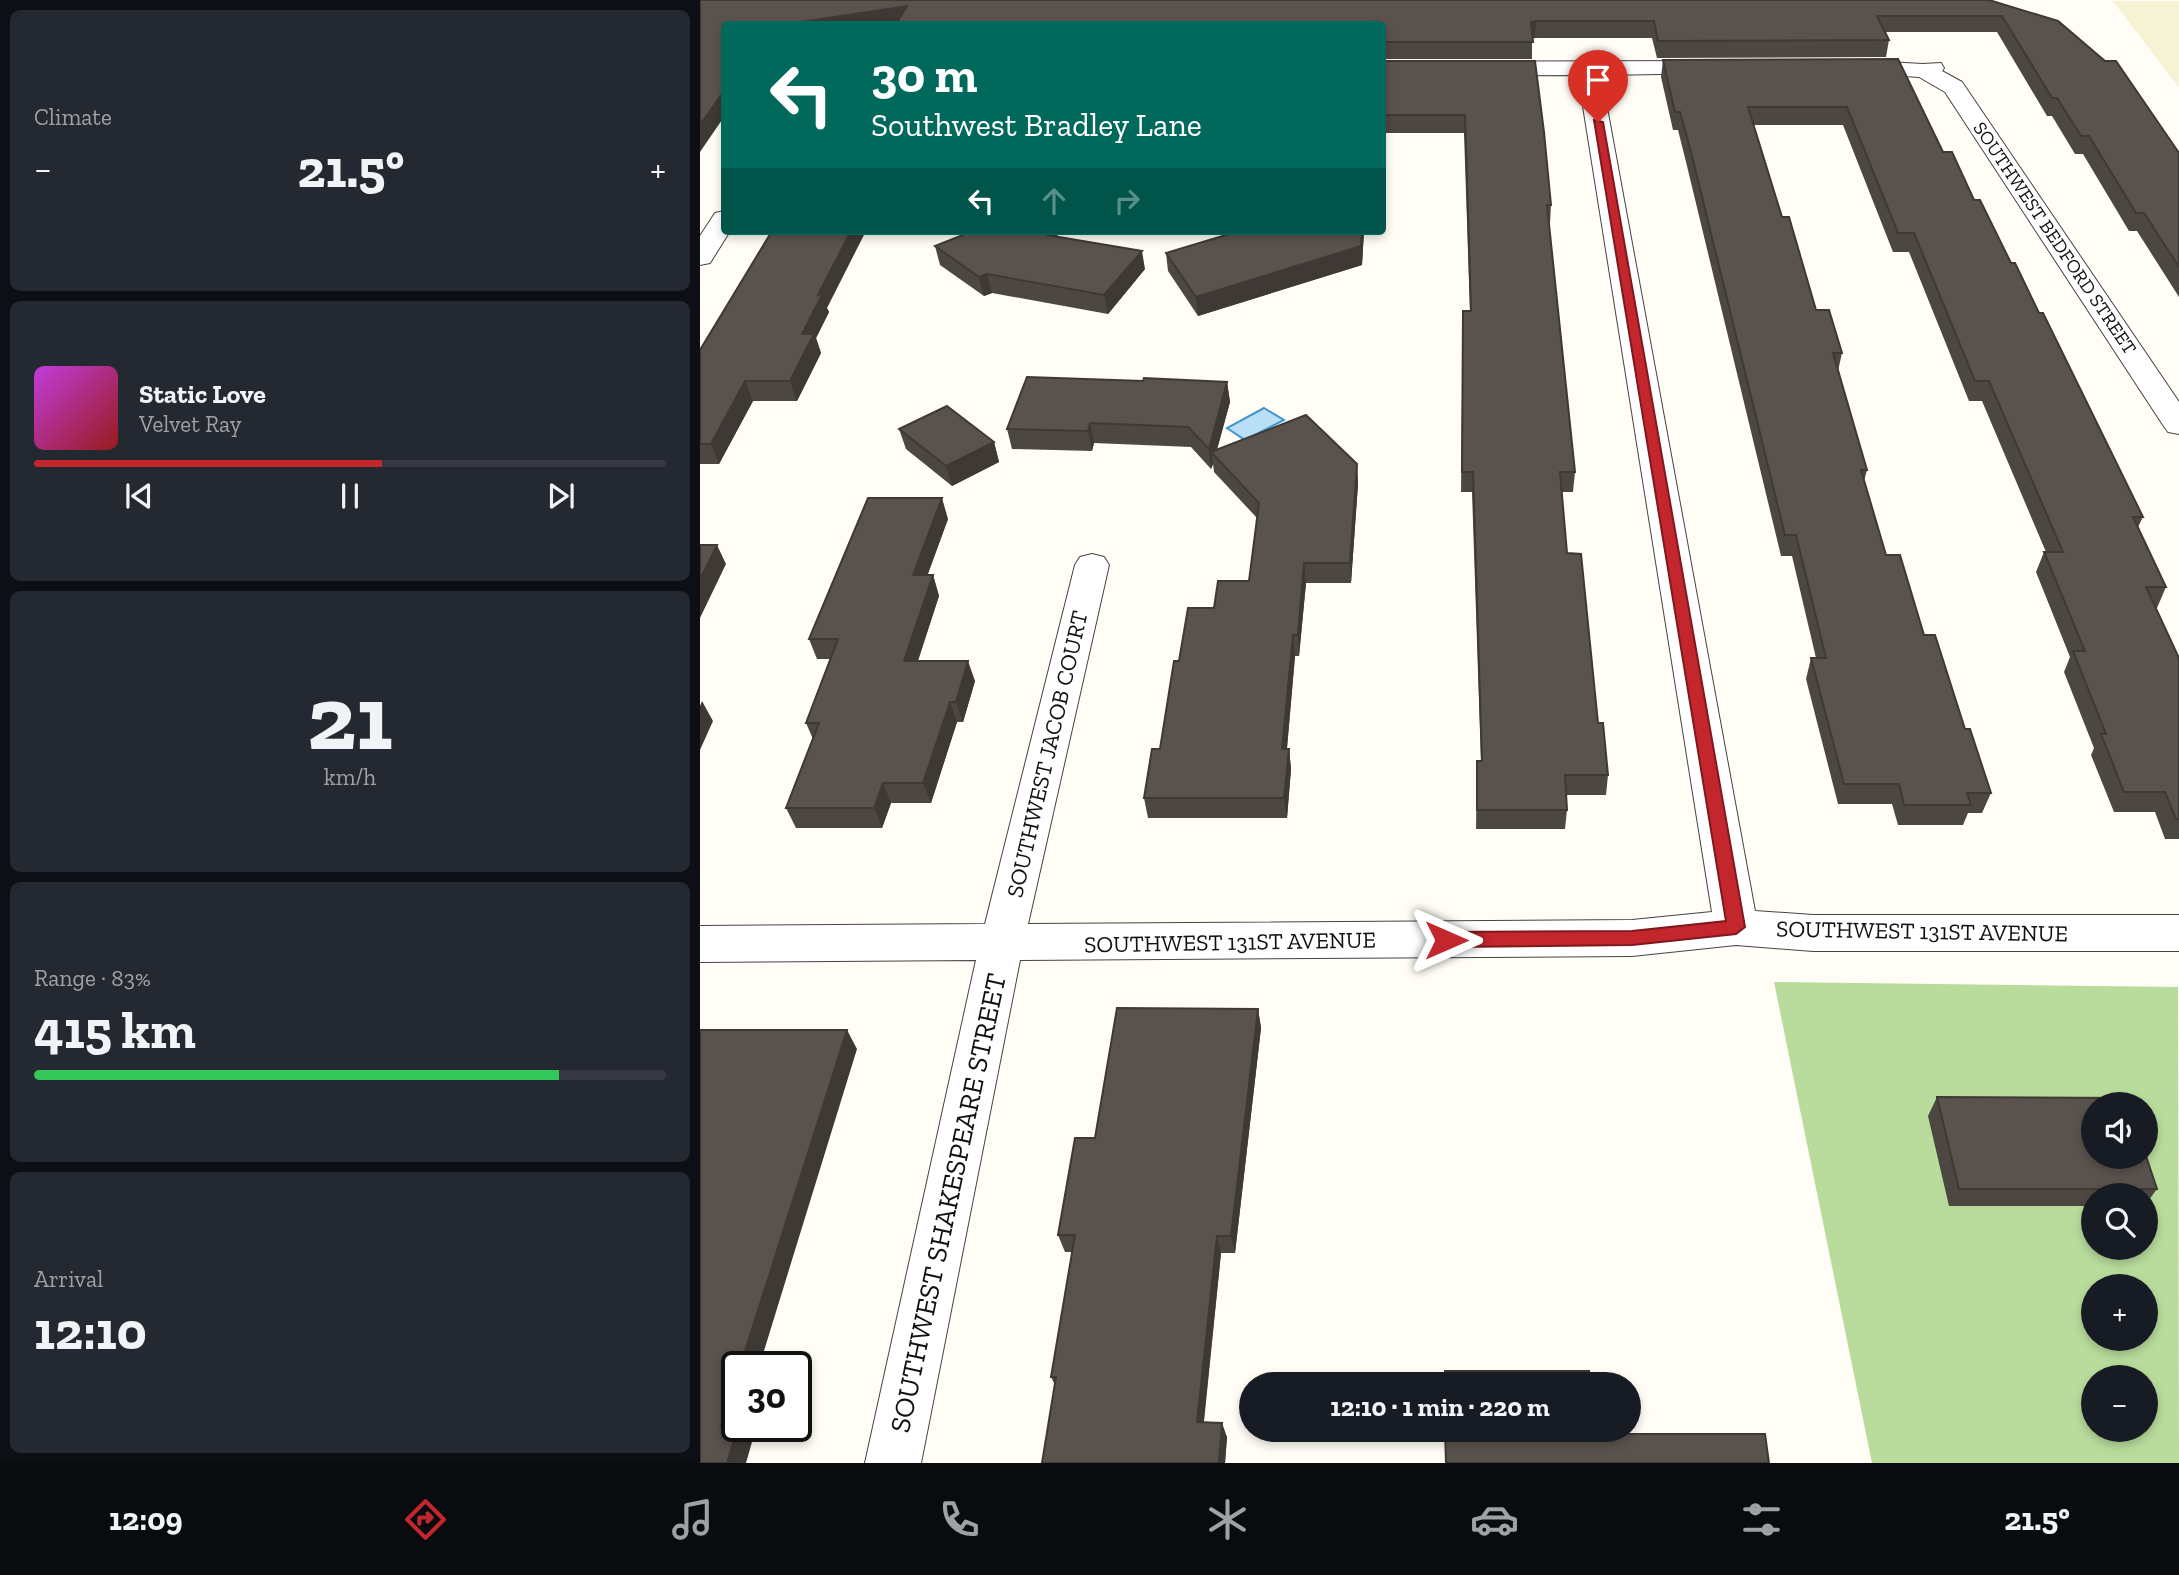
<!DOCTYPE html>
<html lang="en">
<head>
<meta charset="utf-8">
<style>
  :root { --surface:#171b24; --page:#242831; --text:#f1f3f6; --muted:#9ea1a6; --line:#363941; --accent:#c4262e }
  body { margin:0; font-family:"Zilla Slab",serif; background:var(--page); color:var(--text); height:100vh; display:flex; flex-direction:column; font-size:26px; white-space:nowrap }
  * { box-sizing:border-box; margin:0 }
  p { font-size:23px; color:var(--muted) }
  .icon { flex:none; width:38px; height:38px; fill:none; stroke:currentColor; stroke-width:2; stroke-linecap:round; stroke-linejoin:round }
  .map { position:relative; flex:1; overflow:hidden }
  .details { display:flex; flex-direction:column; gap:10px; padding:10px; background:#0d0f14; width:700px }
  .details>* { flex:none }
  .banner { position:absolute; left:21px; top:21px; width:665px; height:214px; border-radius:7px; box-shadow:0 4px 10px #0003; background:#00695c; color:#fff; overflow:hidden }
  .tools { position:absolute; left:1381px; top:1092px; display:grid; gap:14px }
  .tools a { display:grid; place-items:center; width:77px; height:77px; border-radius:50%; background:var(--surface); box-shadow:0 4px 10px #0003; font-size:35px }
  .speed { position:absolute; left:21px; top:1351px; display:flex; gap:14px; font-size:35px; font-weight:700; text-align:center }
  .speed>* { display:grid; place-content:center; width:91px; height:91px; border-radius:50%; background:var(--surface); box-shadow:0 4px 10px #0003; line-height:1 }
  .speed .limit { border:4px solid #111; border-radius:10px; background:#fff; color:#111 }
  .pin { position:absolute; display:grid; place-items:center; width:60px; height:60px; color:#fff; margin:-72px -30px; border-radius:50% 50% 50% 0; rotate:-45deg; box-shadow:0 0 7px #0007 }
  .pin .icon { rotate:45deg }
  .me { position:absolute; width:77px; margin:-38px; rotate:90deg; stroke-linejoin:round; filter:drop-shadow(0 0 5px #0008) }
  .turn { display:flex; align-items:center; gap:24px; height:147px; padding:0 35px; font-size:32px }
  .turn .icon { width:91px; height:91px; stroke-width:2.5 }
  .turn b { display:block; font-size:49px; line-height:60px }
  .lanes { display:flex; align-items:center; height:66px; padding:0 35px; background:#0003; justify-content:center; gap:35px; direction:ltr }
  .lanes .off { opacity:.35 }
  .big { font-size:52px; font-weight:700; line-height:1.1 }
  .details .card { flex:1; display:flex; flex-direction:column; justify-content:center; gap:10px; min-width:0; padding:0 24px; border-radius:10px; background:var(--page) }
  .details .dial { align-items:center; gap:0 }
  .dial b { font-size:91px; line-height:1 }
  .song { display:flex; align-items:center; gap:21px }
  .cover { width:84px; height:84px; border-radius:10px; background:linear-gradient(135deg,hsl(290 70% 55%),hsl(0 70% 35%)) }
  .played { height:7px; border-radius:4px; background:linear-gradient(90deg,var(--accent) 55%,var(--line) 55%) }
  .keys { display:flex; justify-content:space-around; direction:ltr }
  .heat { display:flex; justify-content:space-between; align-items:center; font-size:38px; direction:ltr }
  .charge { height:10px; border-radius:5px; background:linear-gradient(90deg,#34c759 83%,var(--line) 0) }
  .trip { position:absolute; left:539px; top:1372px; width:402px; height:70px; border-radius:35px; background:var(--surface); box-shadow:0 4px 10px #0003; font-weight:700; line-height:70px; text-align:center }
  .tab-bar { display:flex; height:112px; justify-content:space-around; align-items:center; background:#090b0e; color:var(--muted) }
  .tab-bar .icon { width:49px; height:49px }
  .tab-bar .current { color:var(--accent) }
  .tab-bar b { font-size:32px; color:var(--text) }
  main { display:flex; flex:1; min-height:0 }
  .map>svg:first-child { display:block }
</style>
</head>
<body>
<main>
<section class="details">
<div class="card"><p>Climate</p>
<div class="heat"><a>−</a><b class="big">21.5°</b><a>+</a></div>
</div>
<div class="card">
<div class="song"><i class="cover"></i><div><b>Static Love</b><p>Velvet Ray</p></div></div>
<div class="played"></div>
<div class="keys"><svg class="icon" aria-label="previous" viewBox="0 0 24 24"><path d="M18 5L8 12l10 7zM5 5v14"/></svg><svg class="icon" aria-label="pause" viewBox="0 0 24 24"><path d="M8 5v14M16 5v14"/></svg><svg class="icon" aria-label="next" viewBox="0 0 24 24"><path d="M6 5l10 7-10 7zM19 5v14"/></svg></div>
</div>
<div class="card dial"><b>21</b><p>km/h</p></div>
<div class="card"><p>Range · 83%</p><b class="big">415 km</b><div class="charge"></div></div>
<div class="card"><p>Arrival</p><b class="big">12:10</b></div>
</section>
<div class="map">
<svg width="1479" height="1463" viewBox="0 0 1479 1463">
  <rect width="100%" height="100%" fill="#fffdf5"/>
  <!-- farmland -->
  <path fill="#f6f3d4" d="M1413,1H1479V88Z"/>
  <!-- forest -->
  <path fill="#b9dc9c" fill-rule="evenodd" d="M1074,982L1478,987L1479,1463H1172ZM1393,1104H1446V1157H1393ZM1393,1195H1446V1248H1393ZM1393,1286H1446V1339H1393ZM1393,1377H1446V1430H1393Z"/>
  <!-- water -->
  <path fill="#b9e0f7" stroke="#3f96cf" stroke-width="2" d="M564,408L584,420L545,440L527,428Z"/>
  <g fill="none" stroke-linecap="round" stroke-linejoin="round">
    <!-- street casing -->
    <g stroke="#444" stroke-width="2">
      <path id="street" d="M1150,60L1223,64L1241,63L1244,68L1242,71L1262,82L1479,402V434L1468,432L1463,425L1245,92L1219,77L1142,72L1139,67Z
        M1013,61L1021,63L1024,68L1021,73L901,75L1055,911L1113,915H1479V951H1113L1036,945L932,956L320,960L221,1463H165L276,960L0,962V926L285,924L375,565L380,557L392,554L404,557L409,565L328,924L932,920L1012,912L878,75L682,76V62Z
        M24,211V231H30L10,263L0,265V236L15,213Z"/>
    </g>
    <!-- street -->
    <use href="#street" fill="#fff" fill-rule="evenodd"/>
  </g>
  <!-- wall -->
  <path fill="#4d4742" d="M0,0H1289L1479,153V297L1437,231H1429L1383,154H1375L1352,116H1347L1297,32H1185L1189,40L1186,57L957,58L952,38H835L832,39V59H682V24H24Z
    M1198,59L1243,152L1274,200L1339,313L1443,517L1438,527L1466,587L1457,608H1455L1479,658V839H1465L1455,812H1414L1391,755L1394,748L1364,672L1370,657L1336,572L1344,552H1346L1282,401H1269L1209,252H1193L1143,125H1054L1082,217L1116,310L1142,353L1138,371L1167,470L1164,481L1186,555L1224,635L1265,729L1291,793L1282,813H1268L1263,825H1198L1192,804H1138L1106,679L1111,658H1116L1092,556H1081L987,166L978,130H973L961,77L963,60Z
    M682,61H835L851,205L850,223H849L875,472L873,492H862L867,553L898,723L908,775L906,795H866L867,810L865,829H776L777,761H781L772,492H761L763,311H770L764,133H682Z
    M273,231H359L357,236L445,269L408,314L292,293L284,296L240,265L235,246Z
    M539,231H664L662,265L498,316L468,271L466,253Z
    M127,308L129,312L116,338L121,353L97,401H53L19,464H0V350Z
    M443,381L527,382L530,402L517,450L657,464L658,484L651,583H606L599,656H595L587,749H589L591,769L587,818H448L444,798L460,749L479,661L514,608L549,581L557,518L514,472L513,464L511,469L491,447L394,443L392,451L312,449L307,429Z
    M199,429L294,442L299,462L252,486L206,449Z
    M248,519L227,575H233L239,596L218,661L275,681L263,722H257L231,803H191L182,828H96L86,808L113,739L106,723L130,659H117L109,639Z
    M558,1009L561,1028L535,1253H521L504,1422L527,1437L525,1463H342L355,1385L351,1377L372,1252H365L358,1235L395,1138Z
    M1237,1097L1457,1189L1446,1204V1195H1393V1206H1249L1228,1116Z"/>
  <!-- shaded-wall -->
  <path fill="#3f3936" d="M207,6L202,24H88Z
    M836,21L835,38L830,39L831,22Z
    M24,91V117L0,152V125Z
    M151,231H166L127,308L129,312L116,338L121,353L97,401L90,381L102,334L118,295Z
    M349,231H359L351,253L347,235Z
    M662,231H664L662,265L498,316L496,297Z
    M442,251L445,269L408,314L404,295Z
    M287,274L292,293L284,296L279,277Z
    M45,381L53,401L19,464L11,444Z
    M527,382L530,402L515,456L511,452L513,464L511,469L509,449Z
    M390,423L394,443L392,451L388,431Z
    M294,442L299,462L252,486L246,466Z
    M657,464L658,484L651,583L650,563Z
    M242,498L248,519L220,596L213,575Z
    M17,545L26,564L0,618V579Z
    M604,563L606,583L599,656L598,635Z
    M233,575L239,596L211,681L204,661Z
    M593,635L595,656L585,769L582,749Z
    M268,661L275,681L263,722L256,702Z
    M2,701L13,721L0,750V706Z
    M250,702L257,722L231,803L223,783Z
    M589,749L591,769L587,818L584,798Z
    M183,783L191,803L182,828L174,808Z
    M558,1009L561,1028L535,1253L531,1236Z
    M147,1030L157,1049L59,1367H40Z
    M517,1236L521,1253L502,1437L497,1422Z
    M37,1378V1426H41L40,1429L52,1442L46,1463H27L21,1427Z
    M522,1423L527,1437L525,1463H519Z"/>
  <!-- building -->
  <path fill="#5a524d" stroke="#3f3936" stroke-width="2" d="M0,0H1289L1358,21L1405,61H1416L1479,153V267L1444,213H1436L1389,136H1381L1357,98H1352L1302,16H1177L1189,40L958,41L954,21H836L831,22L833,42H682V24H196L207,6L88,24H24V91L0,125Z
    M1198,59L1243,152H1252L1274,200H1280L1311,263H1315L1339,313H1343L1443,517H1433L1466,587H1446L1479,658V819H1476L1465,792H1424L1401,734H1406L1373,651H1385L1344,552H1363L1289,381H1275L1214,233H1198L1147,107H1048L1082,217H1089L1116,310H1129L1142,353H1133L1167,470H1161L1186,555H1200L1224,635H1235L1265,729H1270L1291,793H1267L1271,805H1204L1199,784H1144L1111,658H1126L1096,535H1085L990,148L980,112H975L963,60Z
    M682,61H835L844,132L851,205H847L875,472H860L867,553L881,554L898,723H903L908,775H865L867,810H777V761H782L773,472H762L763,311H771L765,115H682Z
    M72,231H151L118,295L123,293L102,334H114L90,381H45L11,444H0V350Z
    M273,231H349L347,235L442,251L404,295L287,274L279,277L235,246Z
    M539,231H662L661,246L496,297L466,253Z
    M327,377L443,381L444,378L527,382L509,449L488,427L390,423L388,431L307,429Z
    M247,406L294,442L246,466L199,429Z
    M606,415L657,464L650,563H604L598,635H593L582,749H589L584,798H444L452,749H460L474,661H479L488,608H514L518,581H549L559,503L511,452Z
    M168,498H242L213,575H233L204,661H268L256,702H250L223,783H183L174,808H86L119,723H106L138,639H109Z
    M0,545H17L0,579Z
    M417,1008L558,1009L531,1236H517L497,1422L522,1423L519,1463H342L356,1377H351L375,1235H358L375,1138H395Z
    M0,1030H147L40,1367H37V1378L21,1427H38L27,1463H0Z
    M1237,1097L1426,1098L1428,1104H1393V1157L1446,1156L1457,1189H1259Z
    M745,1371H889L890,1384H745Z
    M745,1430H893V1434H1065L1069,1463H746Z"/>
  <!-- route -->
  <path fill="#c4262e" stroke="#7f191e" stroke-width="2" d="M894,120L903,122L1045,927L1036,934L932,945L746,947L737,940L746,932L932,931L1026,921Z"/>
  <g text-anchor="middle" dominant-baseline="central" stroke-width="7" stroke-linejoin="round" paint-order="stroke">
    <!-- far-street labels -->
    <g font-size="19" fill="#111" stroke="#fff">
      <text transform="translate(1355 238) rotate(56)">SOUTHWEST BEDFORD STREET</text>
    </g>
    <!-- street labels -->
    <g font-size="23" fill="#111" stroke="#fff">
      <text transform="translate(347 754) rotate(-77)">SOUTHWEST JACOB COURT</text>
      <text transform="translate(1222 931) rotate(1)">SOUTHWEST 131ST AVENUE</text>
      <text transform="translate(530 942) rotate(-1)">SOUTHWEST 131ST AVENUE</text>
    </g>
    <!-- near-street labels -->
    <g font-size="28" fill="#111" stroke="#fff">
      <text transform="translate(248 1203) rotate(-78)">SOUTHWEST SHAKESPEARE STREET</text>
    </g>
  </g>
</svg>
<div class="tools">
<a><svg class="icon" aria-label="sound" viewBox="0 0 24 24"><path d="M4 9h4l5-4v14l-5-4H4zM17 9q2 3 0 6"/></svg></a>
<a><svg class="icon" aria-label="search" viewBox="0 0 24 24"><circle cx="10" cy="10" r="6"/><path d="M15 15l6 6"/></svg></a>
<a>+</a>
<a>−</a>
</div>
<div class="speed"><div class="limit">30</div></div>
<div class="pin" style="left:898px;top:122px;background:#d93025"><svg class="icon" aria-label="arrive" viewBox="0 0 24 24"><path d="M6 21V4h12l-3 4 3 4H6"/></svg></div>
<svg class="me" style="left:746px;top:940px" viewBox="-20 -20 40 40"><path d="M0-17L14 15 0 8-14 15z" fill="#c4262e" stroke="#fff" stroke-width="4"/></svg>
<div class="trip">12:10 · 1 min · 220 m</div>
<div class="banner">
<div class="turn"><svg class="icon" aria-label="left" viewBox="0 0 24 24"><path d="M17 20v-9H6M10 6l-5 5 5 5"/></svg><div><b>30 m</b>Southwest Bradley Lane</div></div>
<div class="lanes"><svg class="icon" aria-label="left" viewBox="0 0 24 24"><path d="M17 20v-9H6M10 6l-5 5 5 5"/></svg><svg class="icon off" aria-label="ahead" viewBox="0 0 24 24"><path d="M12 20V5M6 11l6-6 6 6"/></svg><svg class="icon off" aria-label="right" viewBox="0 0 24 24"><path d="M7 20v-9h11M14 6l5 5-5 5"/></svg></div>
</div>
</div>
</main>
<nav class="tab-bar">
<b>12:09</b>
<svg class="icon current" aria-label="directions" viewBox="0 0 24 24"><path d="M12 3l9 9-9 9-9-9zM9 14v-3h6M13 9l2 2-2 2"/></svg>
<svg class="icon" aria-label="music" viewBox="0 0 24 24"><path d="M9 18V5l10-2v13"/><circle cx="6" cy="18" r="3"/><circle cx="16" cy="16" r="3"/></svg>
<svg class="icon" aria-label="phone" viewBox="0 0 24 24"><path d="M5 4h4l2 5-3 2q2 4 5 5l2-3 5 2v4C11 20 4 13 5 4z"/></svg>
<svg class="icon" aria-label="climate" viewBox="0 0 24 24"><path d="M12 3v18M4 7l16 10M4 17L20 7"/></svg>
<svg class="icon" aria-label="car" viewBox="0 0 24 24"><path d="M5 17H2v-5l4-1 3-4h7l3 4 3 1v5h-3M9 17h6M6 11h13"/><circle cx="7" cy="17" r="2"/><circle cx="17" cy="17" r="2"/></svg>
<svg class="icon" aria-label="filters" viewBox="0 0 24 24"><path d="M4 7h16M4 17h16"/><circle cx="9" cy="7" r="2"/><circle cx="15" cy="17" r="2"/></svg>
<b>21.5°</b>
</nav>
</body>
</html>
